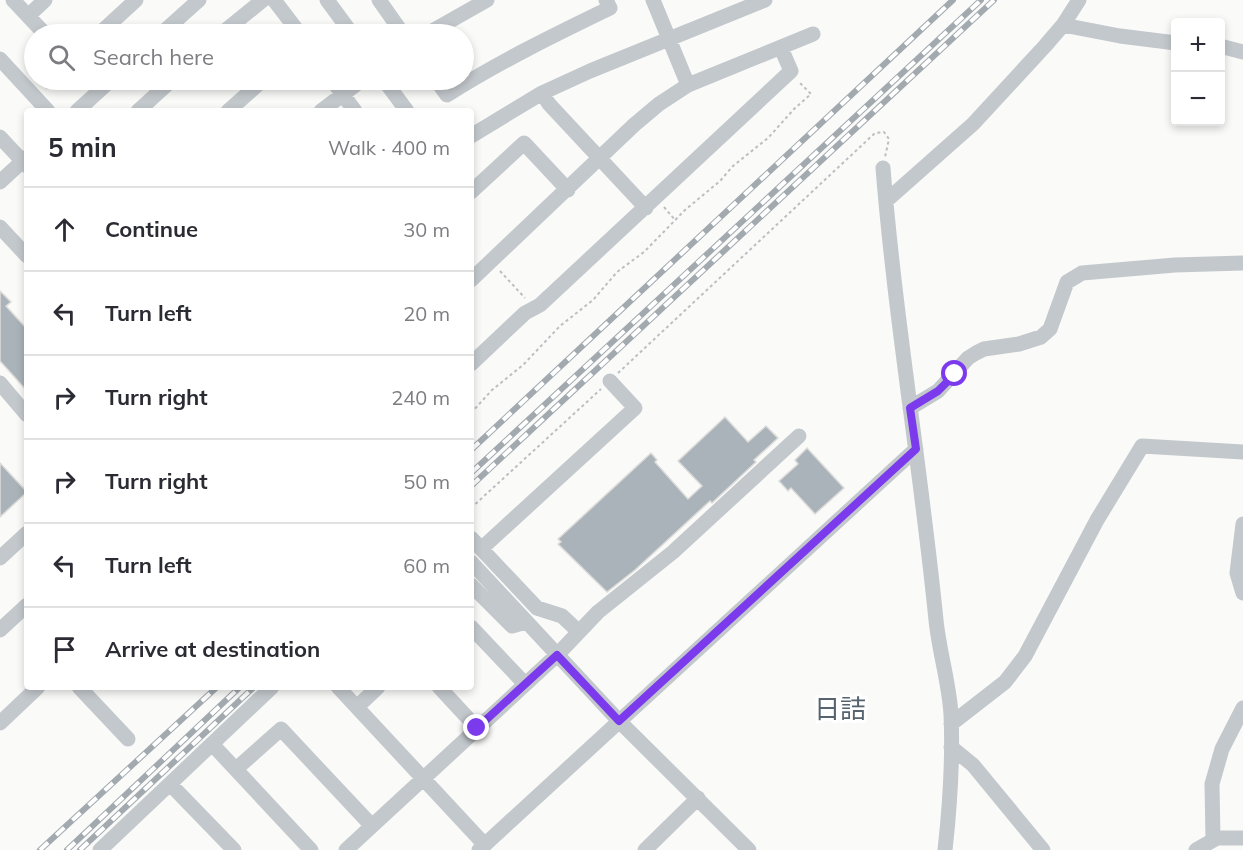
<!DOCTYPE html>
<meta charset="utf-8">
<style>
:root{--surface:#fff;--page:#f2f2f3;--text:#2b2b33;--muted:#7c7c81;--line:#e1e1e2}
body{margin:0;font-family:Mulish,"Noto Sans JP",sans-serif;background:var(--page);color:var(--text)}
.controls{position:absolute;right:18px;top:18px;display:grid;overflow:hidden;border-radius:6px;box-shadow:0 3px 9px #0003}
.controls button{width:54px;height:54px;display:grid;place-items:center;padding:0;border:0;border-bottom:2px solid var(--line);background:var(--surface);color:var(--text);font:30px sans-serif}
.stop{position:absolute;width:18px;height:18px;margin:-14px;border:4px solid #7c3aed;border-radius:50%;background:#fff}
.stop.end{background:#7c3aed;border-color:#fff;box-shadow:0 2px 6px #0008}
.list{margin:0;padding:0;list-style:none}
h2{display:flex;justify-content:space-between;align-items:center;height:78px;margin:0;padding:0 24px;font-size:26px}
h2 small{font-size:20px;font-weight:400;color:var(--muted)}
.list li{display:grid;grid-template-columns:39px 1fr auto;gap:18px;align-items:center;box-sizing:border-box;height:84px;padding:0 24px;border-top:2px solid var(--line)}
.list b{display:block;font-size:22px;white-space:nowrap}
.list em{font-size:20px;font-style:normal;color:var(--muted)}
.icon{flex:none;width:33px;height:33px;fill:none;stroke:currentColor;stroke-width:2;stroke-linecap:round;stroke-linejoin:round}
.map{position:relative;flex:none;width:1243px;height:850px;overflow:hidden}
.search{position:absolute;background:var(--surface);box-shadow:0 3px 9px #0003;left:24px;top:24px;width:450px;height:66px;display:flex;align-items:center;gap:15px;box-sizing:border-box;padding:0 21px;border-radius:33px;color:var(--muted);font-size:22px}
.panel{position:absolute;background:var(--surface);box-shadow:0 3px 9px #0003;left:24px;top:108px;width:450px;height:582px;border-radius:6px}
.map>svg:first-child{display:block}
.building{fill:#aab3b9;stroke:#dcdcda;stroke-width:1.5}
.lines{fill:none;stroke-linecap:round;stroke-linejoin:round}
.path{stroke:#bbbfc2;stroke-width:2;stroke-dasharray:3 3;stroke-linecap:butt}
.minor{stroke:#c3c8cc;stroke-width:15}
.rail-casing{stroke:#a2aab0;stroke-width:6}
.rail{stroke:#fff;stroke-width:4;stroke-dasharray:11;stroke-linecap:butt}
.route{stroke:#7c3aed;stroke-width:8}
.labels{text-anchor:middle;stroke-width:6;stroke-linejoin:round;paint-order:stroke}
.quarter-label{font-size:26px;fill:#57646e;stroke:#fff}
</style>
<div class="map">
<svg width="1243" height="850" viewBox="0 0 1243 850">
<rect width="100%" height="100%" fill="#fafaf8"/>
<path class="building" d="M0 291 11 302 6 306 27 329V391L0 361Z
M725 417 748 442 766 426 778 438 754 460 756 462 712 503 710 501 635 570 607 592 558 544 561 542 558 539 651 453 657 460 655 462 688 499 702 486 678 461Z
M807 448 844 488 815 514 791 488 788 491 779 481 798 464 795 460Z
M0 463 27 492 0 517Z"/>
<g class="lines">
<path class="path" d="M46 88 55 80
M664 207 675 220
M500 271 525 298
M618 373 875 133 884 132 889 139 885 157
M471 413 492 390 523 365 560 326 593 300 617 272 644 252 685 210 720 181 733 166 768 138 795 108 811 94 798 81
M471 508 601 389"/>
<path class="minor" d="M13 0 45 34
M274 0 300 34
M327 0 352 34
M379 0 403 34
M28 16 45 0
M1063 25 1120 36 1176 43
M99 34 136 0
M161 34 199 0
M221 34 263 0
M427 34 487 0
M1220 46 1243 52
M0 59 48 111
M332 80 355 111
M384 80 407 111
M436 80 447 95C499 62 554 35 610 8L606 0
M688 85 813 34
M542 93 549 104 646 208
M77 111 111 80
M138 111 172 80
M228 111 263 80
M321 111 362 80
M471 136 542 93 590 71 765 0
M0 137 27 166
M883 168C895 319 921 469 936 620 939 651 949 682 951 714 953 759 950 805 945 850
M0 182 27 157
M471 192 524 143 568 190
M886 201 973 124 1045 46 1063 25 1079 0
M0 227 27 256
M471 280 634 125 659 104 688 85 653 0
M471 364 525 313 540 305 791 71 781 48
M0 383 27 415
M910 408 938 391 968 358 976 353 984 349 1019 344 1041 337 1050 329 1067 282 1082 273 1175 265 1243 263
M1243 524 1237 573 1243 593
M471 538 537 608 562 616 579 632
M481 549 635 408 610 381
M0 558 27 533
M471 562 619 721 749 850
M471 585 512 626 526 622
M471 627 525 684
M0 630 27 605
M79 687 128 739
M338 687 485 845
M439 687 477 728
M357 707 378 687
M0 723 38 687
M951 724 1005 682 1025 656 1097 520 1142 446 1243 452
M212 744 311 850
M951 747 973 765 1043 850
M236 769 281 729 372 826
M170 784 234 850
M1213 839 1212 784 1222 749 1243 708
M100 850 272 687
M346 850 557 655 598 612 673 552 799 436
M479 850 916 449
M645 850 698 798
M1196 850 1217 838H1243"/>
<g class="rail-casing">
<path id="rail" d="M471 450 953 0
M471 473 981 0
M471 486 994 0
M40 850 217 687
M67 850 240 687
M80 850 254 687"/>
</g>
<use href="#rail" class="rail"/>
</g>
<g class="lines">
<path class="route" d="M477 728 557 655 619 721 916 449 910 408 938 391 955 374"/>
</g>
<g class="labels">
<g class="quarter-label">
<text x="840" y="718">日詰</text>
</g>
</g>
</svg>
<div class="controls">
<button>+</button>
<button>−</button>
</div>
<div class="stop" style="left:955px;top:374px"></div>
<div class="stop end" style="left:477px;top:728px"></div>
<div class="search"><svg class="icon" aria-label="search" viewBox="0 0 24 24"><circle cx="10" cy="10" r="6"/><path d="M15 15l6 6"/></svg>Search here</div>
<section class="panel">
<h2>5 min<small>Walk · 400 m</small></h2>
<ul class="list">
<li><svg class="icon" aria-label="ahead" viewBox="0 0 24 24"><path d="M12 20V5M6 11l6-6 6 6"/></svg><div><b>Continue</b></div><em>30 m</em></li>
<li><svg class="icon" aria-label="left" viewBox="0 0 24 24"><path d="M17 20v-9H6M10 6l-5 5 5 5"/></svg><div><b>Turn left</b></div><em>20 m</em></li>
<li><svg class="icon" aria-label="right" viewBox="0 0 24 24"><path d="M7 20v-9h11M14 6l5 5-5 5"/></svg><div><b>Turn right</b></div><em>240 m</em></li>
<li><svg class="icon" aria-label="right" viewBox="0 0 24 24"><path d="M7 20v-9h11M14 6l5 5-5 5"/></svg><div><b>Turn right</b></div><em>50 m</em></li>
<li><svg class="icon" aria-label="left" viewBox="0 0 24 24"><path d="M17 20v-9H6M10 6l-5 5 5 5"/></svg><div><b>Turn left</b></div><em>60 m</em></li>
<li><svg class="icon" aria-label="arrive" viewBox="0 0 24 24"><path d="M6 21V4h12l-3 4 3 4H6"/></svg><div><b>Arrive at destination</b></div></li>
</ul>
</section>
</div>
